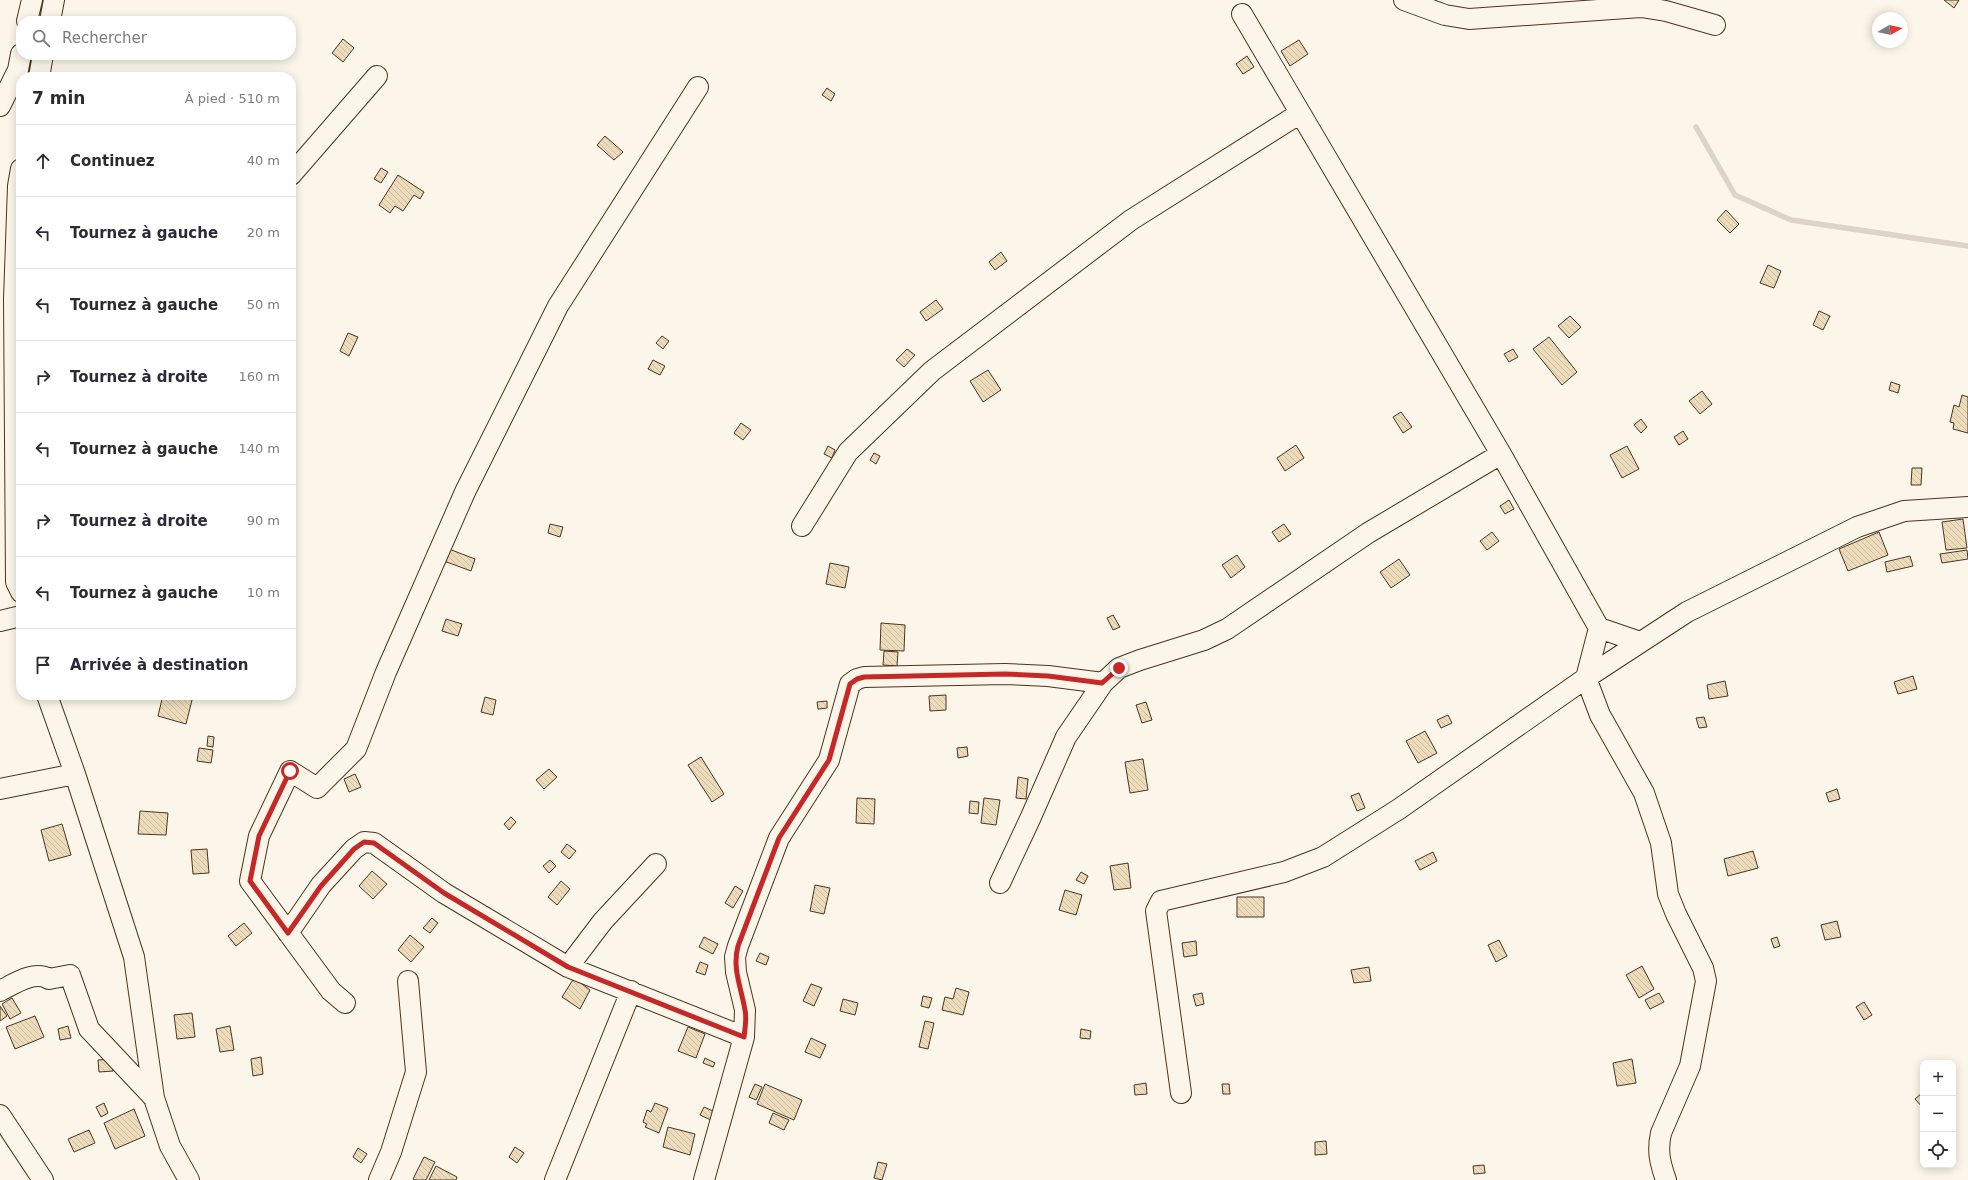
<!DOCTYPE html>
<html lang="fr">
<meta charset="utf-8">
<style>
:root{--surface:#fff;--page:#f2f2f3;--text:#2b2b33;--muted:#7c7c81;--line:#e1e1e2}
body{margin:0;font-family:"DejaVu Sans",sans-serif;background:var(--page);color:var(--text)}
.controls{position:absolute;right:12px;bottom:12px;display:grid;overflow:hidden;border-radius:8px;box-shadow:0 2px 10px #0003}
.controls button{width:36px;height:36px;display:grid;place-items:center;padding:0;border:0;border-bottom:1px solid var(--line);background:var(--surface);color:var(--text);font:20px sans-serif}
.compass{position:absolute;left:1872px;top:12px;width:36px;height:36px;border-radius:50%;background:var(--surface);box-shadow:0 2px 10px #0003;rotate:81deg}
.stop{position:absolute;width:12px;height:12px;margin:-9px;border:3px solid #c62828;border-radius:50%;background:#fff}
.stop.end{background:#c62828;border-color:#fff;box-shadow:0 1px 4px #0008}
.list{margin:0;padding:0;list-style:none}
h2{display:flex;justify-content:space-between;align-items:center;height:52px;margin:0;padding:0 16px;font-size:17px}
h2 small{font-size:13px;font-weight:400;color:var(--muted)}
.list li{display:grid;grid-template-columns:26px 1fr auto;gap:12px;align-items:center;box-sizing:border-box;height:72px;padding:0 16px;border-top:1px solid var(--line)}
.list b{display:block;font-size:15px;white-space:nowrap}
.list em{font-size:13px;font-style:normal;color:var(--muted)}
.icon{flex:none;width:22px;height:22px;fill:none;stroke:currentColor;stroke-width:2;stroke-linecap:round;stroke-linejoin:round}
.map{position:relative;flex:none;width:1968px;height:1180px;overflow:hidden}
.search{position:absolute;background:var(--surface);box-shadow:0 2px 10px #0003;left:16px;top:16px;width:280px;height:44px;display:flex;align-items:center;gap:10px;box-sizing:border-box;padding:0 14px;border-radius:16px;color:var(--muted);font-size:15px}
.panel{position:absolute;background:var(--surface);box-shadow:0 2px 10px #0003;left:16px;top:72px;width:280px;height:628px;border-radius:16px}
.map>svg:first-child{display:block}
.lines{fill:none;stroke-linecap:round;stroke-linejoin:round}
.stream{stroke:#dcd4c6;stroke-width:5.5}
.building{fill:url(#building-back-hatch);stroke:#4a3520}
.minor-casing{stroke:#4a3520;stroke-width:22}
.minor{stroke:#fbf6e9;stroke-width:20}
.route{stroke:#c62828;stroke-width:5}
</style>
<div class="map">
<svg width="1968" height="1180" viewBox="0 0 1968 1180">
<defs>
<pattern id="building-back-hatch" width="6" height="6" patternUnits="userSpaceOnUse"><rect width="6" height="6" fill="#ecdcbc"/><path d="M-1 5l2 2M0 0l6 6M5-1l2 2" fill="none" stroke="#ccbda1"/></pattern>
</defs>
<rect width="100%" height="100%" fill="#fbf6e9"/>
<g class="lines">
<path class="stream" d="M1696 127 1735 195 1791 220 1968 246"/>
</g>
<path class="building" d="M1944 0H1959L1954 8Z
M343 39 354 48 343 62 332 53Z
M1299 40 1308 54 1290 66 1281 51Z
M1247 56 1254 67 1243 74 1236 64Z
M827 88 835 94 831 101 822 95Z
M605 136 623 152 614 160 597 145Z
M381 168 388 172 381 183 374 179Z
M398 175 424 192 420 199 414 195 403 211 395 206 390 213 379 205Z
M1726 210 1739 224 1730 233 1717 220Z
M1001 252 1007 261 995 270 989 262Z
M1768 265 1781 271 1774 288 1760 283Z
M936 300 943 309 926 321 920 312Z
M1819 311 1830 316 1823 330 1813 325Z
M1570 316 1581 327 1569 338 1558 326Z
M348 333 358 337 349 356 340 351Z
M662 336 669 341 663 349 656 343Z
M1549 337 1577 372 1562 385 1533 349Z
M907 349 915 355 904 367 896 360Z
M1513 349 1518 357 1509 362 1504 354Z
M653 360 665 366 660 375 648 369Z
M988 370 1001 390 983 402 970 381Z
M1891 382 1900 385 1898 393 1889 390Z
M1702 391 1712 404 1700 414 1689 401Z
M1962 395 1968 397V433L1953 429 1954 423 1950 422 1954 405 1959 407Z
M1401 412 1412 427 1403 433 1393 417Z
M1641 419 1647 427 1641 433 1634 425Z
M741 423 751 430 743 440 734 433Z
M1683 431 1688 439 1679 445 1674 437Z
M1296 445 1304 458 1285 471 1277 458Z
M828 446 835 450 832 458 824 454Z
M1627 446 1639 469 1622 478 1610 455Z
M874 453 880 456 876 464 870 460Z
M1912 468H1922L1921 485H1911Z
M1509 500 1514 509 1505 514 1500 506Z
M1963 519 1967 548 1946 550 1942 522Z
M550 524 563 527 560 537 548 533Z
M1284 524 1291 534 1279 542 1272 532Z
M1492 532 1499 541 1487 550 1480 541Z
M1879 532 1888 555 1848 571 1839 549Z
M449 549 475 559 471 571 444 561Z
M1967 550 1968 559 1942 563 1940 554Z
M1237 555 1245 567 1231 578 1222 565Z
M1910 556 1913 566 1887 572 1885 562Z
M1399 559 1410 575 1391 588 1380 572Z
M830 563 849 567 845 588 826 584Z
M1113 615 1120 627 1113 630 1107 618Z
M446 619 462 624 458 636 442 631Z
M881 623 905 625 904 651 880 650Z
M884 651 898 652 897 666 883 665Z
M1913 676 1917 689 1898 694 1894 682Z
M1725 681 1728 696 1709 699 1707 685Z
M163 695 193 696 186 724 158 716Z
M946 695V710L930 711 929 696Z
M485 697 496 700 493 715 481 712Z
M827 701V708L818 709 817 702Z
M1146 702 1152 720 1142 723 1136 705Z
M1448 715 1452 723 1441 728 1437 720Z
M1704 717 1707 727 1699 728 1696 718Z
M1425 731 1437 753 1418 763 1406 741Z
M208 736 214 737 213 747 207 746Z
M967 747 968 756 958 758 957 748Z
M199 748 213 750 211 763 197 761Z
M701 757 724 794 712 802 688 765Z
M1143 759 1148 790 1130 793 1125 762Z
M549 769 557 777 544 789 536 780Z
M355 774 361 787 349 792 344 779Z
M1018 777 1028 779 1026 799 1016 798Z
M1837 789 1840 799 1829 802 1826 793Z
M1359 793 1365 808 1357 811 1351 796Z
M857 798 875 799 874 824 856 823Z
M984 798 1000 800 996 825 981 823Z
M970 801 979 802 978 814 969 813Z
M140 811 168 813 166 835 138 834Z
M511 817 516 822 509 830 504 824Z
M62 824 71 855 49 861 41 830Z
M567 844 576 851 569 859 561 852Z
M207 849 209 873 193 874 191 850Z
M1753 851 1758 868 1728 876 1724 859Z
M1433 852 1437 861 1420 870 1415 861Z
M550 860 556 866 549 873 543 866Z
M1128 863 1131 888 1114 890 1110 866Z
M372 871 387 884 373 899 359 886Z
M1081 872 1088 876 1084 884 1076 880Z
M561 881 570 889 557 905 548 897Z
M815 885 830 888 824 914 810 911Z
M735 886 743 891 733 908 725 903Z
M1065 890 1082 895 1076 915 1059 910Z
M1237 897H1264V917H1237Z
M432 918 438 923 430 933 423 928Z
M1837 921 1841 937 1825 940 1821 925Z
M244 923 252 933 236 946 228 936Z
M410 935 424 947 411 962 398 950Z
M704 937 718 944 713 954 699 947Z
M1777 937 1780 946 1774 948 1771 939Z
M1499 940 1507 956 1496 962 1488 945Z
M1196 941 1197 955 1184 957 1182 943Z
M760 953 769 957 766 965 756 961Z
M700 962 708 965 705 975 696 972Z
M1642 966 1654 989 1639 998 1626 975Z
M1369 967 1371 981 1354 983 1351 970Z
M574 978 590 990 580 1009 562 997Z
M811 984 822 988 814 1006 803 1001Z
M956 988 969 992 963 1015 942 1010 945 997 953 999Z
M1202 993 1204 1004 1196 1006 1193 995Z
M1659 993 1664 1002 1650 1009 1645 1000Z
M923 996 932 998 929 1008 921 1006Z
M12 998 21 1013 10 1019 2 1004Z
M843 999 858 1003 855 1015 840 1011Z
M1864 1002 1872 1015 1864 1020 1856 1007Z
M0 1006 7 1016 0 1021Z
M192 1013 195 1037 177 1039 174 1015Z
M35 1016 44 1037 15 1049 6 1027Z
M925 1021 934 1023 928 1049 919 1047Z
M68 1026 71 1038 60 1040 58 1029Z
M230 1026 234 1050 220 1052 216 1029Z
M688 1027 705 1034 696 1058 678 1051Z
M1081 1029 1091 1031 1090 1039 1080 1038Z
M811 1038 826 1045 820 1058 805 1052Z
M261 1057 263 1074 253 1076 251 1059Z
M705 1058 715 1063 713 1067 703 1063Z
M112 1059 113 1071 99 1072 98 1060Z
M1632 1059 1636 1083 1617 1086 1613 1063Z
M1146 1083 1147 1094 1135 1095 1134 1085Z
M755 1084 762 1087 756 1100 749 1097Z
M765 1084 802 1100 794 1120 757 1104Z
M1222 1084H1229L1230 1094H1223Z
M1923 1092V1108L1915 1099Z
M104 1103 108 1113 101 1117 96 1107Z
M655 1103 668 1108 659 1133 645 1127 647 1124 643 1122 647 1110 651 1112Z
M704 1107 715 1112 711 1120 700 1115Z
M134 1109 145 1136 115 1149 104 1123Z
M773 1113 789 1120 784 1130 769 1123Z
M668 1127 695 1134 690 1155 663 1147Z
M89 1130 95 1143 74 1152 68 1139Z
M1326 1141 1327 1154 1315 1155V1142Z
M515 1147 524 1153 517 1163 509 1157Z
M358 1148 367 1154 361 1163 353 1157Z
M424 1157 435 1162 426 1180H415L413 1179Z
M878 1162 887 1164 882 1180 874 1178Z
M1484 1165 1485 1173 1474 1174 1473 1166Z
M436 1166 457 1177 456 1180H429Z"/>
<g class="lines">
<g class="minor-casing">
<path id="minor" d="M1404 0 1445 15 1469 19 1641 7 1666 11 1715 25
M1242 14 1501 454 1599 628 1640 642
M27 21 32 0
M50 21 54 0
M39 77 43 55
M0 106 18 70 21 54
M21 169 18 186 14 299 16 582 21 592
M291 175 377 76
M802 526 848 452 932 371 1131 220 1299 114
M0 621 21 616
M1599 628 1586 678 1600 715 1644 793 1661 843 1668 894 1676 914 1703 968 1706 981 1690 1066 1661 1133C1657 1151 1660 1163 1666 1180
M47 695 75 774 134 957 154 1098 170 1146 189 1180
M0 789 75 774
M1000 883 1030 819 1066 737 1103 683 1119 668 1140 660 1204 640 1227 629 1368 533 1501 454
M288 933 321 885 354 849 364 842 374 843 444 893 568 967 744 1037
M568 967 603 921 656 864
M0 991C14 984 34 970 49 979L70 975 89 1029 154 1098
M345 1003 331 991 250 881 259 836 290 771 317 788 356 749 386 672 465 492 558 306 698 87
M1181 1093 1156 911 1161 901 1284 872 1323 857 1399 809 1586 678 1687 612 1857 527 1904 511 1968 507
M0 1115 43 1180
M379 1180 391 1152 416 1072 408 981
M555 1180 631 991
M704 1180 744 1037 745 1010 736 972 735 957 738 946 779 838 829 760 850 684 857 679 864 677 1005 674 1048 676 1103 683"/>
</g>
<use href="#minor" class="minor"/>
</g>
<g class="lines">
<path class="route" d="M290 771 259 836 250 881 288 933 321 886 354 849 364 842 374 843 444 893 568 967 744 1037C745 1028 747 1019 745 1010 741 987 732 968 738 946L779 838 829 760 850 684 857 679 864 677 1005 674 1048 676 1102 683 1119 668"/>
</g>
</svg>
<div class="controls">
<button>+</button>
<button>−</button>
<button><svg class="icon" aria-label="locate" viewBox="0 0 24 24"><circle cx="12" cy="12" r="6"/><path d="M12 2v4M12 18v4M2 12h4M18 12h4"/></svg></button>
</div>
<svg class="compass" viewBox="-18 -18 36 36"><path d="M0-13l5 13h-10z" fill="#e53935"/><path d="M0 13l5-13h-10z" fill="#7c7c81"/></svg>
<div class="stop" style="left:290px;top:771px"></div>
<div class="stop end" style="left:1119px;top:668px"></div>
<div class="search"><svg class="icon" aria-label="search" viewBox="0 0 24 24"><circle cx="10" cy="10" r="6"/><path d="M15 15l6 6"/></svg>Rechercher</div>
<section class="panel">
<h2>7 min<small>À pied · 510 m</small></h2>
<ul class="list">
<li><svg class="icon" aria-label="ahead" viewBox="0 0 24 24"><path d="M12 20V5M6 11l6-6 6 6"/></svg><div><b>Continuez</b></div><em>40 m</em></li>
<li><svg class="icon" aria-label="left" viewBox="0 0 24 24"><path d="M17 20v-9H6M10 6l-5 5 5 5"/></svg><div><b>Tournez à gauche</b></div><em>20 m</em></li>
<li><svg class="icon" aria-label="left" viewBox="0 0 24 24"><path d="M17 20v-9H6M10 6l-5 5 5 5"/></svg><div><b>Tournez à gauche</b></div><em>50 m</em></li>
<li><svg class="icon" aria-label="right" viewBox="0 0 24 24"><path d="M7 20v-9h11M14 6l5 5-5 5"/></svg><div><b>Tournez à droite</b></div><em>160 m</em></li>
<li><svg class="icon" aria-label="left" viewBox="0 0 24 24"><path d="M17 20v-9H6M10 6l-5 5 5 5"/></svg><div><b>Tournez à gauche</b></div><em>140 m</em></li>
<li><svg class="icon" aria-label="right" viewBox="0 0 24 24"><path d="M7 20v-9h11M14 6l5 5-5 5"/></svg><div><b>Tournez à droite</b></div><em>90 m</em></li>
<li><svg class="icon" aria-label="left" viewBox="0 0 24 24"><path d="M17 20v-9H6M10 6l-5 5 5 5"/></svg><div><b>Tournez à gauche</b></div><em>10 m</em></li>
<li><svg class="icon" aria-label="arrive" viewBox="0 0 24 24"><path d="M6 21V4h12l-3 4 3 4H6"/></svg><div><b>Arrivée à destination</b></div></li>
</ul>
</section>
</div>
